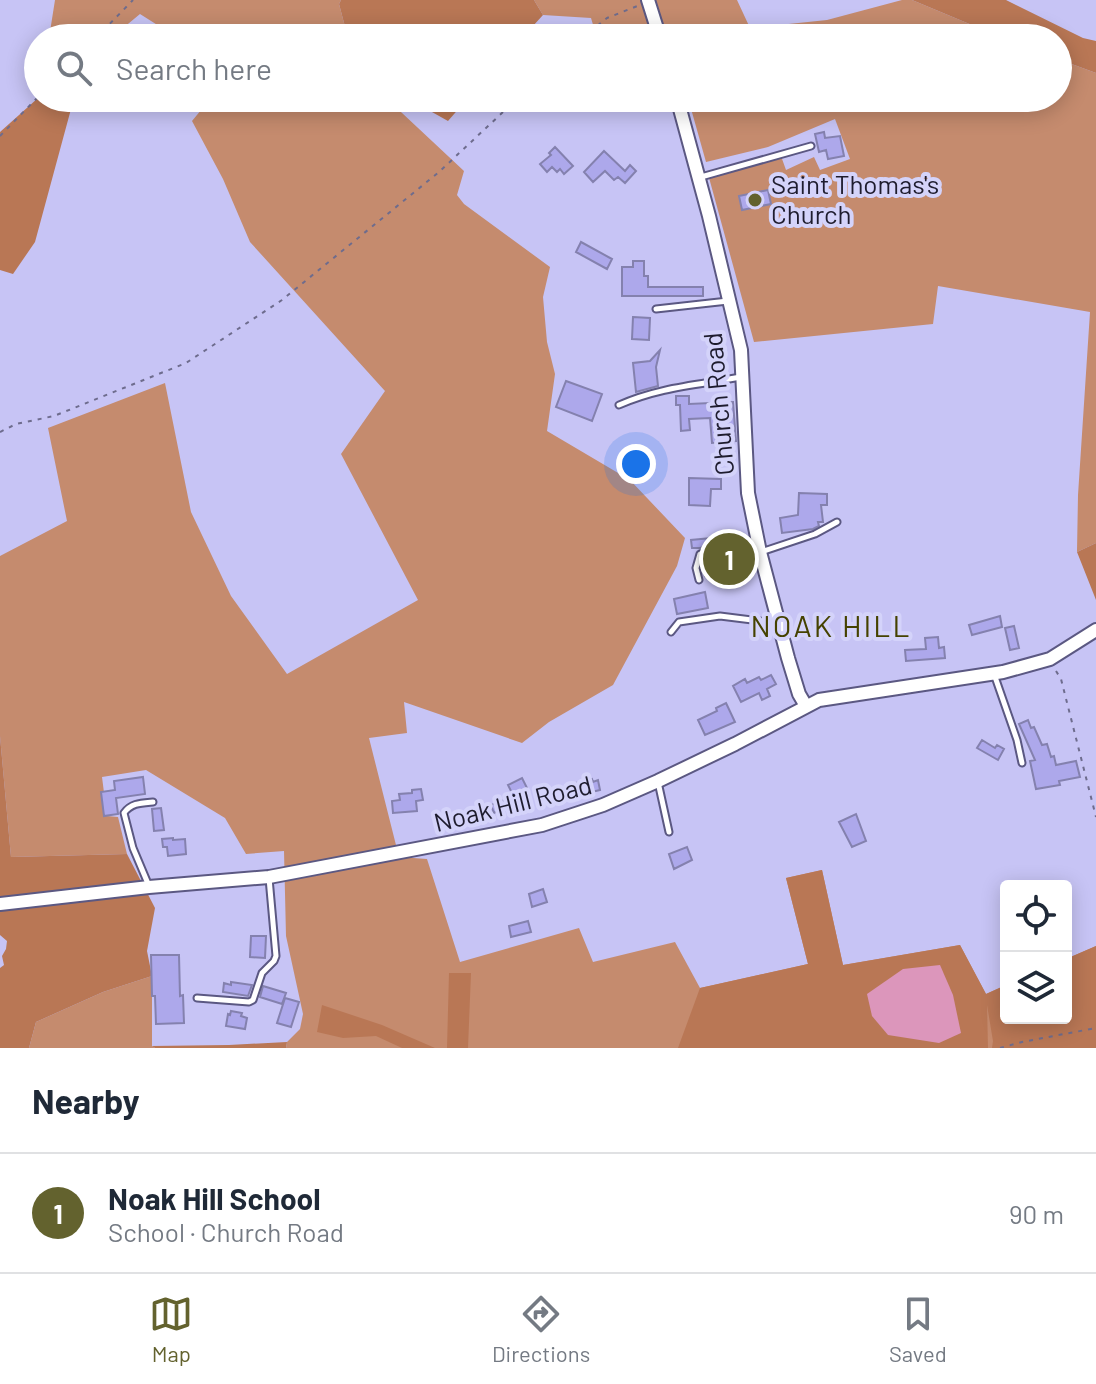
<!DOCTYPE html>
<meta charset="utf-8">
<style>
:root{--surface:#fff;--page:#f2f2f3;--text:#1f2937;--muted:#747a83;--line:#e0e1e3;--accent:#63622e}
body{margin:0;font-family:Barlow,sans-serif;background:var(--page);color:var(--text)}
.controls{position:absolute;right:24px;bottom:24px;display:grid;overflow:hidden;border-radius:8px;box-shadow:0 4px 20px #0003}
.controls button{width:72px;height:72px;display:grid;place-items:center;padding:0;border:0;border-bottom:2px solid var(--line);background:var(--surface);color:var(--text);font:40px sans-serif}
.you{position:absolute;left:636px;top:464px;width:28px;height:28px;margin:-20px;border:6px solid #fff;border-radius:50%;background:#1a73e8;box-shadow:0 0 0 12px #1a73e833}
.badge{display:grid;place-items:center;width:52px;height:52px;border-radius:50%;background:var(--accent);color:#fff;font-size:26px;font-weight:700}
.pin{position:absolute;translate:-50% -50%;border:4px solid #fff;box-shadow:0 2px 8px #0006}
.list{margin:0;padding:0;list-style:none}
h2{display:flex;justify-content:space-between;align-items:center;height:104px;margin:0;padding:0 32px;font-size:34px}
h2 small{font-size:26px;font-weight:400;color:var(--muted)}
.list li{display:grid;grid-template-columns:52px 1fr auto;gap:24px;align-items:center;box-sizing:border-box;height:120px;padding:0 32px;border-top:2px solid var(--line)}
.list b{display:block;font-size:30px;white-space:nowrap}
.list p{margin:0;font-size:26px;white-space:nowrap;color:var(--muted)}
.list em{font-size:26px;font-style:normal;color:var(--muted)}
.icon{flex:none;width:44px;height:44px;fill:none;stroke:currentColor;stroke-width:2;stroke-linecap:round;stroke-linejoin:round}
.map{position:relative;flex:none;width:1096px;height:1048px;overflow:hidden}
.search{position:absolute;background:var(--surface);box-shadow:0 4px 20px #0003;left:24px;right:24px;top:24px;height:88px;display:flex;align-items:center;gap:20px;box-sizing:border-box;padding:0 28px;border-radius:44px;color:var(--muted);font-size:30px}
.sheet{height:224px;background:var(--surface)}
nav{display:flex;justify-content:space-around;align-items:center;box-sizing:border-box;height:112px;border-top:2px solid var(--line);background:var(--surface);font-size:22px;color:var(--muted)}
nav a{display:grid;justify-items:center;gap:4px}
nav .on{color:var(--accent)}
.map>svg:first-child{display:block}
.green{fill:#c58b6e}
.forest{fill:#b97755}
.water{fill:#dc96bb}
.building{fill:#ada8eb;stroke:#8481ae;stroke-width:2}
.lines{fill:none;stroke-linecap:round;stroke-linejoin:round}
.service-casing{stroke:#5b5882;stroke-width:9}
.tertiary-casing{stroke:#5b5882;stroke-width:16}
.path{stroke:#6e6c8d;stroke-width:2;stroke-dasharray:4 6;stroke-linecap:butt}
.service{stroke:#fff;stroke-width:5}
.tertiary{stroke:#fff;stroke-width:12}
.poi-dot{fill:#63622e;stroke:#d4d3fa;stroke-width:3}
.labels{text-anchor:middle;stroke-width:8;stroke-linejoin:round;paint-order:stroke}
.poi-label{font-size:26px;fill:#1e1c2e;stroke:#d4d3fa;text-anchor:start}
.street-label{font-size:26px;fill:#1e1c2e;stroke:#d4d3fa}
.quarter-label{font-size:30px;letter-spacing:2px;fill:#454200;stroke:#d4d3fa}
</style>
<div class="map">
<svg width="1096" height="1048" viewBox="0 0 1096 1048">
<rect width="100%" height="100%" fill="#c7c4f5"/>
<path class="green" d="M55 0H341L339 4 348 38H178L140 14 111 38H49Z
M534 0H737L750 28 827 20 902 0H912L1003 38H597L591 18 543 15Z
M1058 59 1096 73V543L1077 552 1078 495 1090 312 938 286 933 324 754 342 708 174 781 156 786 170 814 157 820 170 850 159 835 119 768 147 706 162 688 98H1058Z
M211 98H386L464 171 457 195 464 204 550 267 543 297 547 342 555 374 547 431 630 480 685 538 677 566 613 685 549 722 522 743 404 702 407 733 369 738 399 857 427 859 460 962 579 928 593 962 675 942 700 988 808 964 786 878 822 870 843 965 960 945 986 994 1006 985V1018H1066V959L1096 946V1048H286L287 1042 300 1029 303 1014 286 936 284 851 246 854 225 818 146 770 102 777 107 816 118 817 127 854 11 857 0 736V556L67 521 48 428 165 383 191 512 231 596 287 674 418 600 341 454 385 391 250 242 223 179 192 121Z
M152 976V1046L155 1048H29L36 1022 103 992Z"/>
<path class="forest" d="M341 0H534L543 15 522 38H348L339 4Z
M912 0H1006L1083 38 1096 41V73L1058 59V38H1003Z
M38 98H71V109L35 242 13 274 0 270V132Z
M407 98H468L448 121Z
M1096 543V600L1077 552Z
M0 736 11 857 127 854 155 908 147 951 152 976 103 992 36 1022 29 1048H0V968L4 965 2 956 6 949 7 941 0 935Z
M822 870 843 965 960 945 986 994 1006 985V1018H1066V959L1096 946V1048H992L993 1041 987 1005 988 1048H678L700 988 808 964 786 878Z
M449 973H471L468 1048H447Z
M322 1005 382 1025 435 1048H402L376 1036 343 1038 317 1032Z
M287 1042 286 1048H155L152 1046 229 1045Z"/>
<path class="water" d="M940 965 953 995 961 1033 939 1043 888 1035 872 1016 867 994 903 969Z"/>
<path class="building" d="M824 132 825 138 840 136 844 156 828 159 826 150 819 152 815 134Z
M555 147 573 166 564 174 560 169 557 172 552 167 547 172 540 164 551 155 549 153Z
M604 151 625 171 630 165 636 171 625 183 618 177 614 180 605 171 593 182 584 172Z
M768 190 771 204 742 210 739 196Z
M581 242 612 259 607 269 576 252Z
M633 261H644V276H648V287H703V296H622V267H633Z
M633 317 650 318 649 340 632 339Z
M660 350 656 367 658 386 636 392 633 363 650 361Z
M566 381 602 394 592 421 556 407Z
M676 396H689V404L733 402 736 441 712 443 710 418 689 419 690 430 681 431 680 405H676Z
M689 478 721 479V489H711L710 506 689 505Z
M799 493 827 494V505H821L823 522H818L819 526 813 529 782 533 780 518 798 515Z
M711 538 712 544 700 548H692L691 540Z
M743 549 745 560 723 564 725 575 710 578 709 575 705 576 703 565 704 558 727 550Z
M705 592 708 608 677 614 674 599Z
M1000 616 1002 627 972 635 969 625Z
M1014 626 1019 648 1010 650 1005 628Z
M938 637 939 648 944 647 945 658 906 661 905 650 926 649 925 638Z
M771 675 776 684 767 689 770 696 762 700 759 693 741 702 733 686 745 679 747 683 759 677 761 680Z
M726 703 735 722 705 735 698 720 717 711 716 708Z
M1028 720 1031 728 1034 727 1042 745 1047 744 1051 757 1054 756 1056 765 1076 761 1080 777 1059 781 1060 785 1036 789 1030 761 1035 760 1019 724Z
M982 740 995 748 997 745 1004 749 998 760 977 748Z
M143 777 145 794 116 798 118 814 104 816 101 792 115 790 114 781Z
M522 778 529 792 515 799 508 785Z
M592 779 593 782 598 780 600 790 575 796 572 784Z
M421 789 423 800 416 801 417 811 393 813 392 801 400 800 399 794 412 793V790Z
M507 799 510 806 494 813 491 805Z
M161 808 164 830 154 831 152 809Z
M856 814 866 841 852 847 839 822Z
M173 838V840L185 839 186 854 168 856 167 847H163L162 839Z
M687 847 692 860 674 869 669 854Z
M543 889 547 902 532 907 529 894Z
M528 921 531 932 511 937 509 926Z
M251 936H266L265 958 250 957Z
M151 955H179L180 996 183 995 184 1023 156 1024 155 996H152Z
M231 982 252 985 248 996 223 992 224 983 231 985Z
M263 986 286 993 282 1004 260 997Z
M285 998 299 1002 291 1027 277 1023Z
M231 1011 242 1013 241 1016 247 1018 245 1029 226 1026 228 1014 230 1015Z"/>
<g class="lines">
<g class="service-casing">
<path id="service" d="M625 102 631 98
M701 177 811 146
M656 309 728 301
M619 405C660 387 698 385 741 377
M761 552 815 534 837 522
M699 580 696 568 700 554 726 545 757 542
M671 632 679 622 720 616 776 623
M994 674 1017 740 1022 763
M658 782 669 832
M149 886 133 848 124 813C131 803 141 803 153 802
M197 998 249 1002 253 1000 262 973 274 961 276 956 269 878"/>
</g>
<g class="tertiary-casing">
<path id="tertiary" d="M648 0 660 38
M677 98 709 216 741 350 748 493 760 552 788 658 799 694 806 706
M0 904 149 887 269 877 542 825 603 805 658 781 735 744 819 700 1003 672 1050 659 1096 630"/>
</g>
<path class="path" d="M96 38 133 0
M582 38 607 18 640 5
M0 136 38 97
M0 432 16 424 54 416 186 363 282 300 439 172 518 98
M1056 671 1061 679 1096 817
M1000 1048 1022 1042 1096 1028"/>
<use href="#service" class="service"/>
<use href="#tertiary" class="tertiary"/>
</g>
<circle class="poi-dot" cx="755" cy="200" r="8"/>
<g class="labels">
<g class="poi-label">
<text x="771" y="194">Saint Thomas's<tspan x="771" dy="30">Church</tspan></text>
</g>
<g class="street-label">
<text transform="translate(719 404) rotate(-95)" y="9">Church Road</text>
<text transform="translate(513 804) rotate(-14)" y="9">Noak Hill Road</text>
</g>
<g class="quarter-label">
<text x="831" y="637">NOAK HILL</text>
</g>
</g>
</svg>
<div class="controls">
<button><svg class="icon" aria-label="locate" viewBox="0 0 24 24"><circle cx="12" cy="12" r="6"/><path d="M12 2v4M12 18v4M2 12h4M18 12h4"/></svg></button>
<button><svg class="icon" aria-label="layers" viewBox="0 0 24 24"><path d="M12 4l9 5-9 5-9-5zM3 14l9 5 9-5"/></svg></button>
</div>
<div class="you"></div>
<div class="pin badge" style="left:729px;top:559px">1</div>
<div class="search"><svg class="icon" aria-label="search" viewBox="0 0 24 24"><circle cx="10" cy="10" r="6"/><path d="M15 15l6 6"/></svg>Search here</div>
</div>
<section class="sheet">
<h2>Nearby<small></small></h2>
<ul class="list">
<li><span class="badge">1</span><div><b>Noak Hill School</b><p>School · Church Road</p></div><em>90 m</em></li>
</ul>
</section>
<nav>
<a class="on"><svg class="icon" aria-label="map" viewBox="0 0 24 24"><path d="M3 6l6-2 6 2 6-2v14l-6 2-6-2-6 2zM9 4v14M15 6v14"/></svg>Map</a>
<a><svg class="icon" aria-label="directions" viewBox="0 0 24 24"><path d="M12 3l9 9-9 9-9-9zM9 14v-3h6M13 9l2 2-2 2"/></svg>Directions</a>
<a><svg class="icon" aria-label="saved" viewBox="0 0 24 24"><path d="M7 4h10v16l-5-4-5 4z"/></svg>Saved</a>
</nav>
